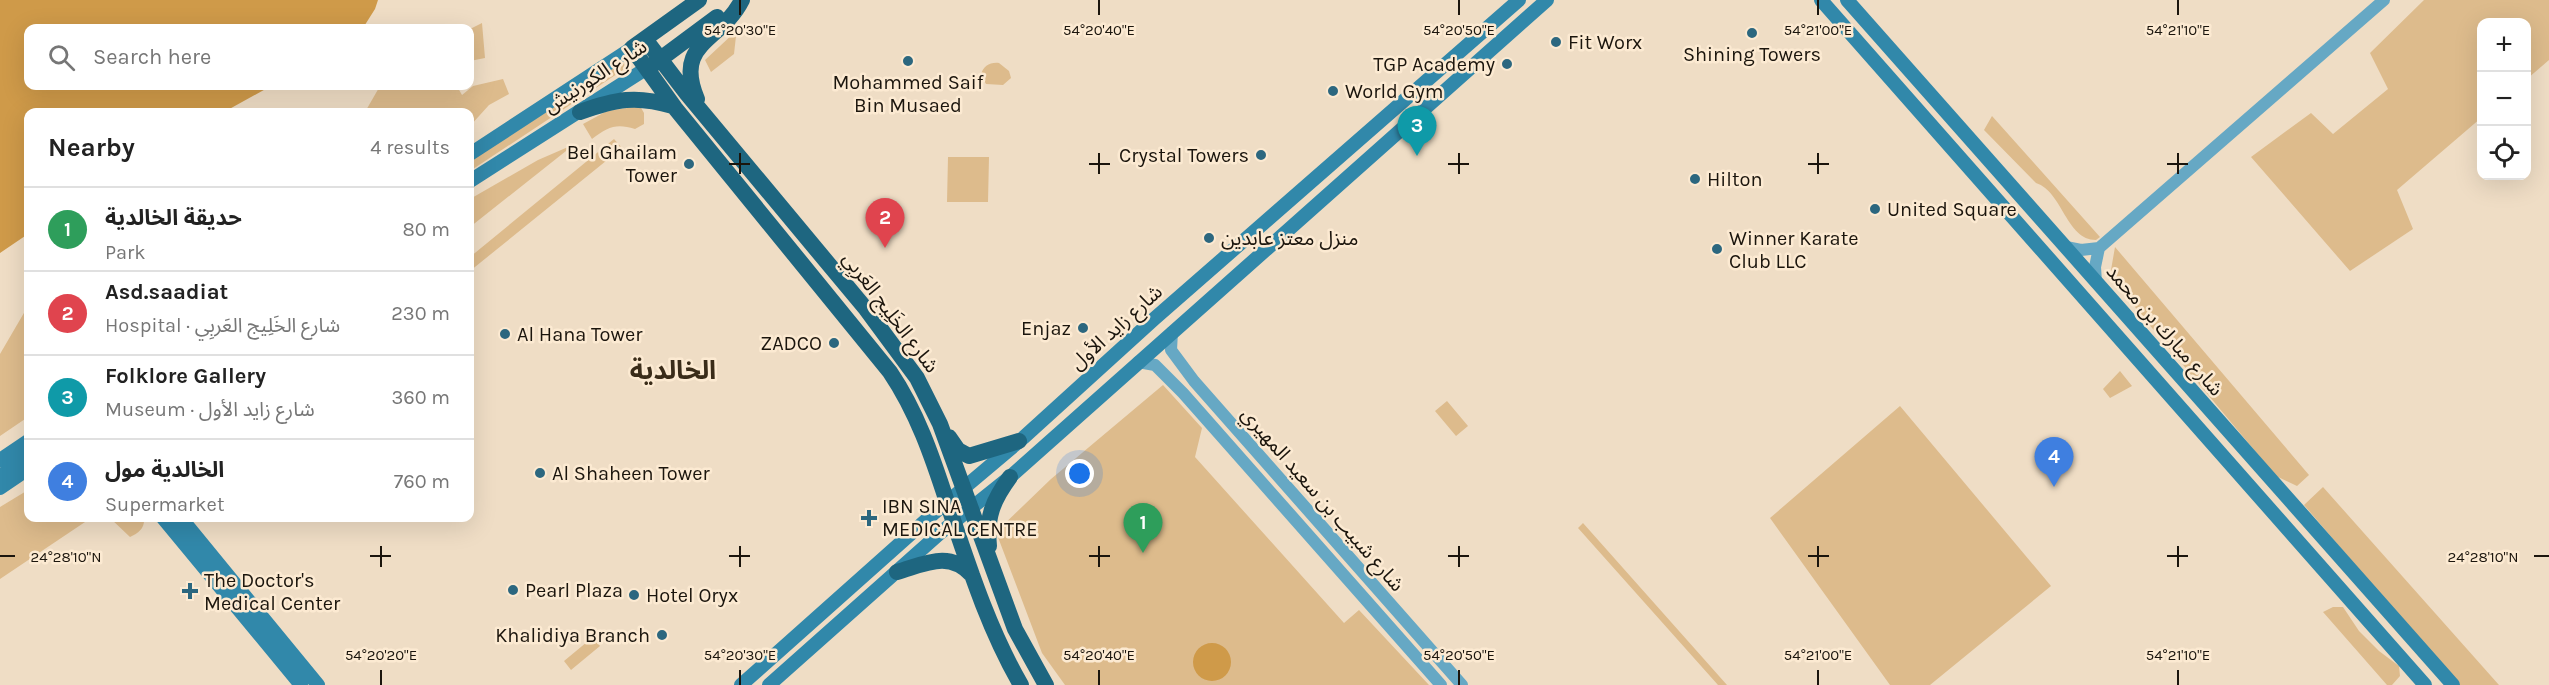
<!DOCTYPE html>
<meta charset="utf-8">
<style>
:root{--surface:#fff;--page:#f6f6f6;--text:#222;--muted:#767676;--line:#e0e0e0;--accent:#2c677f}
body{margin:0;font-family:Karla,"Noto Sans Arabic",sans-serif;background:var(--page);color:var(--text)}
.controls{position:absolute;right:18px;top:18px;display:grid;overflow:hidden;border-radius:12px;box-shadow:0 6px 24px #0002}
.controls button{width:54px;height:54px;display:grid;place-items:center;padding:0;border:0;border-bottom:2px solid var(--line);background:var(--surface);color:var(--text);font:30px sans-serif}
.you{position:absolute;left:1080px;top:474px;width:21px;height:21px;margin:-15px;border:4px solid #fff;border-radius:50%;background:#1a73e8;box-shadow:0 0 0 9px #1a73e833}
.badge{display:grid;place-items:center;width:39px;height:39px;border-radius:50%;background:var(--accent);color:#fff;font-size:20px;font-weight:700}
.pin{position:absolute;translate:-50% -50px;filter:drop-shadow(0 2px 3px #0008)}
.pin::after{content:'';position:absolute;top:32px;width:21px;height:18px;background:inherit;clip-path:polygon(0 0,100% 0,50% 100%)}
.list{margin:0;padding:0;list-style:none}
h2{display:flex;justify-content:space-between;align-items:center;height:78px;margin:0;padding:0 24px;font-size:26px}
h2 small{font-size:20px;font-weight:400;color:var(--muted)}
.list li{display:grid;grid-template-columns:39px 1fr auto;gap:18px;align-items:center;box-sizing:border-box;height:84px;padding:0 24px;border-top:2px solid var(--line)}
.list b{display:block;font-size:22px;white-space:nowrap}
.list p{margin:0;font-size:20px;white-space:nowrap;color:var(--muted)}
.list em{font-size:20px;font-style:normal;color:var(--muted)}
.icon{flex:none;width:33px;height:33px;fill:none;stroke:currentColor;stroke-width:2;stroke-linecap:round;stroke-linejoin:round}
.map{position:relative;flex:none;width:2549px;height:685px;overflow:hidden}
.search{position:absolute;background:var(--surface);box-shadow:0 6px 24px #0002;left:24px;top:24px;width:450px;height:66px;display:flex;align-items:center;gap:15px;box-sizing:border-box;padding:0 21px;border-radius:12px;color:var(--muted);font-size:22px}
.panel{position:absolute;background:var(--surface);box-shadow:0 6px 24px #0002;left:24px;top:108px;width:450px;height:414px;border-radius:12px}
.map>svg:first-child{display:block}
.green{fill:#ddbb8c}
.water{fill:#cf9a49}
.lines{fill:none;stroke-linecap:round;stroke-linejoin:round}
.tertiary{stroke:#66a8c4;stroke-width:12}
.secondary{stroke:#3188aa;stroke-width:14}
.trunk{stroke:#1e6680;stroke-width:16}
.ticks{fill:none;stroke:#1b150d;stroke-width:2}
.poi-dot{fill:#2c677f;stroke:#fcead2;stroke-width:2}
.labels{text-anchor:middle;stroke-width:5;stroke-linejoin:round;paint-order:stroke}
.poi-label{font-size:20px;fill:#1b150d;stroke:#fcead2;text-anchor:start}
.street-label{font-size:20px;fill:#1b150d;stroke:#fcead2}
.district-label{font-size:26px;font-weight:bold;fill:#3a2c19;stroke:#fcead2}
.ticks-label{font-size:15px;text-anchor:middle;fill:#1b150d;stroke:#fcead2;stroke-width:5;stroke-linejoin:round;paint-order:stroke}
</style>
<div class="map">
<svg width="2549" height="685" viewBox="0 0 2549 685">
<rect width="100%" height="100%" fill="#efddc5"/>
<path class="green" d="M2424 0H2549V60L2527 79 2526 22H2482L2481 118 2397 190 2413 229 2350 271 2251 157 2311 113 2333 134 2388 89 2370 53Z
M482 23 485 58 470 61V29Z
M735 32H741L736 36 734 54 711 72 705 60Z
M623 62 626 68 470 171V161Z
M999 63 1009 71 1011 78 1003 85 986 84 981 75C983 66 990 62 999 63Z
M503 79 509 94 489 105 470 126V112H365L380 86H437L458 88 462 95 473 86Z
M640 106 644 113V124L635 129C616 123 608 127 592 139L583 124 607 111Z
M1992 116 2100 237 2096 240C2066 240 2063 192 2036 183L1984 130Z
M614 139 622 148 470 271V257Z
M568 147 566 151 470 227V199L538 160Z
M948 157H989L988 202H947Z
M2115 247 2309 475 2297 486 2276 476 2137 310 2111 270Z
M28 306V417L0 436V354Z
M2120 371 2132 386 2110 398 2103 389Z
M1163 385 1202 428 1195 457 1344 623 1359 610 1429 685H1065L1042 653 996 532 1051 479Z
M1447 401 1468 426 1456 436 1435 411Z
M1900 406 2051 586 1930 685H1890L1770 518Z
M2323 487 2499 685H2458L2304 505Z
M28 490V518H102H91L0 579V507Z
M110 518H144C145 528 139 533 130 537Z
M1583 523 1727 685H1718L1578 528Z
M2333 607H2343L2359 631 2379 651 2399 666 2400 676 2392 685H2387L2323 612Z
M593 637 600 646 571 670 564 661Z"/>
<path class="water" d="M0 0H378L375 9 363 28H28V86H271L224 112H28V234L0 253Z
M1193 662a19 19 0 1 1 38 0a19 19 0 1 1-38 0Z"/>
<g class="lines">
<path class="tertiary" d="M2066 247 2081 250 2099 248 2384 0
M2096 282 2095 267 2099 248
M1172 332 1171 350 1194 381 1462 685
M1138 362 1155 365 1183 393 1441 685"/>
<path class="secondary" d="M1821 0 2425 685
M1847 0 2453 685
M470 154 632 48
M470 181 647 68
M0 460 28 441
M0 476 28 457
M0 488 28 469
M163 518 301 685
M181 518 318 685
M741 685 933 514 1023 438 1154 319 1519 0
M769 685 940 533 1010 477 1547 0"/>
<path class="trunk" d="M699 0 632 48 675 108 890 372C917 412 932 456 947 502 968 564 988 628 1021 685
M645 39 687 94 866 309 917 378 940 424 1015 629 1046 685
M651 66 717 17
M697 99C673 42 721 42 742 0
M580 112C616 99 636 95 673 106
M949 437 958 450 969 456 1019 441
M989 546C986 517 993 500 1010 477
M897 572C925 564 949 550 972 575"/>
</g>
<path class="ticks" d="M740 0V15M1099 0V15M1459 0V15M1818 0V15M2178 0V15M740 153V174M1099 153V174M1459 153V174M1818 153V174M2178 153V174M729 164H750M1089 164H1110M1448 164H1469M1808 164H1829M2167 164H2188M381 546V567M740 546V567M1099 546V567M1459 546V567M1818 546V567M2178 546V567M0 556H15M370 556H391M729 556H750M1089 556H1110M1448 556H1469M1808 556H1829M2167 556H2188M2534 556H2549M381 670V685M740 670V685M1099 670V685M1459 670V685M1818 670V685M2178 670V685"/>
<g class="poi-dot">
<circle cx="1752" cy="33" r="6"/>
<circle cx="1556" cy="42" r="6"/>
<circle cx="908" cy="61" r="6"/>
<circle cx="1507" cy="64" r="6"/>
<circle cx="1333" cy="91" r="6"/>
<circle cx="1261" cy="155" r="6"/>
<circle cx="689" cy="164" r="6"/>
<circle cx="1695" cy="179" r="6"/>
<circle cx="1875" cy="209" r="6"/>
<circle cx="1209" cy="238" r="6"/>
<circle cx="1717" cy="249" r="6"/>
<circle cx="1083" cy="328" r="6"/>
<circle cx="505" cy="334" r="6"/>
<circle cx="834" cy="343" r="6"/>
<circle cx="540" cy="473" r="6"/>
<path d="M866 509h6v6h6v6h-6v6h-6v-6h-6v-6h6z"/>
<circle cx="513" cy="590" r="6"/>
<path d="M187 582h6v6h6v6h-6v6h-6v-6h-6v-6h6z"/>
<circle cx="634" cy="595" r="6"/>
<circle cx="662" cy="635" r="6"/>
</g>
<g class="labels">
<g class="poi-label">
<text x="1568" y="49">Fit Worx</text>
<text x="1752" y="61" text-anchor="middle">Shining Towers</text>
<text x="1495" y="71" text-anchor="end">TGP Academy</text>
<text x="908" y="89" text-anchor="middle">Mohammed Saif<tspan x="908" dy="23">Bin Musaed</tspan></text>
<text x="1345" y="98">World Gym</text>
<text x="677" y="159" text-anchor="end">Bel Ghailam<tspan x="677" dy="23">Tower</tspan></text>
<text x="1249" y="162" text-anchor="end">Crystal Towers</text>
<text x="1707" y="186">Hilton</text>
<text x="1887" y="216">United Square</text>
<text x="1221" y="245">منزل معتز عابدين</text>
<text x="1729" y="245">Winner Karate<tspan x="1729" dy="23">Club LLC</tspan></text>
<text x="1071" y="335" text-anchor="end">Enjaz</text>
<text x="517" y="341">Al Hana Tower</text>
<text x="822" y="350" text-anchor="end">ZADCO</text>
<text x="552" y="480">Al Shaheen Tower</text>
<text x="882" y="513">IBN SINA<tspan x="882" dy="23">MEDICAL CENTRE</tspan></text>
<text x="204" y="587">The Doctor's<tspan x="204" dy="23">Medical Center</tspan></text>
<text x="525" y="597">Pearl Plaza</text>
<text x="646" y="602">Hotel Oryx</text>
<text x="650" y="642" text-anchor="end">Khalidiya Branch</text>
</g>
<g class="street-label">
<text transform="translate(595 76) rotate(-33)" y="7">شارع الكورنيش</text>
<text transform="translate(891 312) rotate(53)" y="7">شارع الخَلِيج العَربِي</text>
<text transform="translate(1116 327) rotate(-42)" y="7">شارع زايد الأول</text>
<text transform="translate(2165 330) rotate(49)" y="7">شارع مبارك بن محمد</text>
<text transform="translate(1323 499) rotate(49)" y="7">شارع شبيب بن سعيد المهيري</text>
</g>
<g class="district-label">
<text x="673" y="379">الخالدية</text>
</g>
</g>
<g class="ticks-label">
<text x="740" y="35">54°20'30"E</text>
<text x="1099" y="35">54°20'40"E</text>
<text x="1459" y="35">54°20'50"E</text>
<text x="1818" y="35">54°21'00"E</text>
<text x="2178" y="35">54°21'10"E</text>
<text x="66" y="562">24°28'10"N</text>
<text x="2483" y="562">24°28'10"N</text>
<text x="381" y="660">54°20'20"E</text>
<text x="740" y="660">54°20'30"E</text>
<text x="1099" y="660">54°20'40"E</text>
<text x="1459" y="660">54°20'50"E</text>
<text x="1818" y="660">54°21'00"E</text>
<text x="2178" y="660">54°21'10"E</text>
</g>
</svg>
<div class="controls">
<button>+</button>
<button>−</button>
<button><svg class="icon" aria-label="locate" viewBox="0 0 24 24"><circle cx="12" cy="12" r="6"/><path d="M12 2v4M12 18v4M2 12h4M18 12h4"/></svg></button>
</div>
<div class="you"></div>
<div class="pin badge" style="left:1143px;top:553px;background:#2e9e5b">1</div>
<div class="pin badge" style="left:885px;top:248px;background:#e0444e">2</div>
<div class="pin badge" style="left:1417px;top:156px;background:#0f9aa8">3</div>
<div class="pin badge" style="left:2054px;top:487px;background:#3f7fe0">4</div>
<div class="search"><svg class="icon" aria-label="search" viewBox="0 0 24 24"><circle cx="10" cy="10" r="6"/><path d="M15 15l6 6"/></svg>Search here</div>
<section class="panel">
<h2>Nearby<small>4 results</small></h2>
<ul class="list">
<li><span class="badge" style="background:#2e9e5b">1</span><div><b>حديقة الخالدية</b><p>Park</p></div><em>80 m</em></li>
<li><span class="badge" style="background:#e0444e">2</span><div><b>Asd.saadiat</b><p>Hospital · شارع الخَلِيج العَربِي</p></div><em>230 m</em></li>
<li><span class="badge" style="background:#0f9aa8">3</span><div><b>Folklore Gallery</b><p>Museum · شارع زايد الأول</p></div><em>360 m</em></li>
<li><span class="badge" style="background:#3f7fe0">4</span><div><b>الخالدية مول</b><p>Supermarket</p></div><em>760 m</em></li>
</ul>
</section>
</div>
